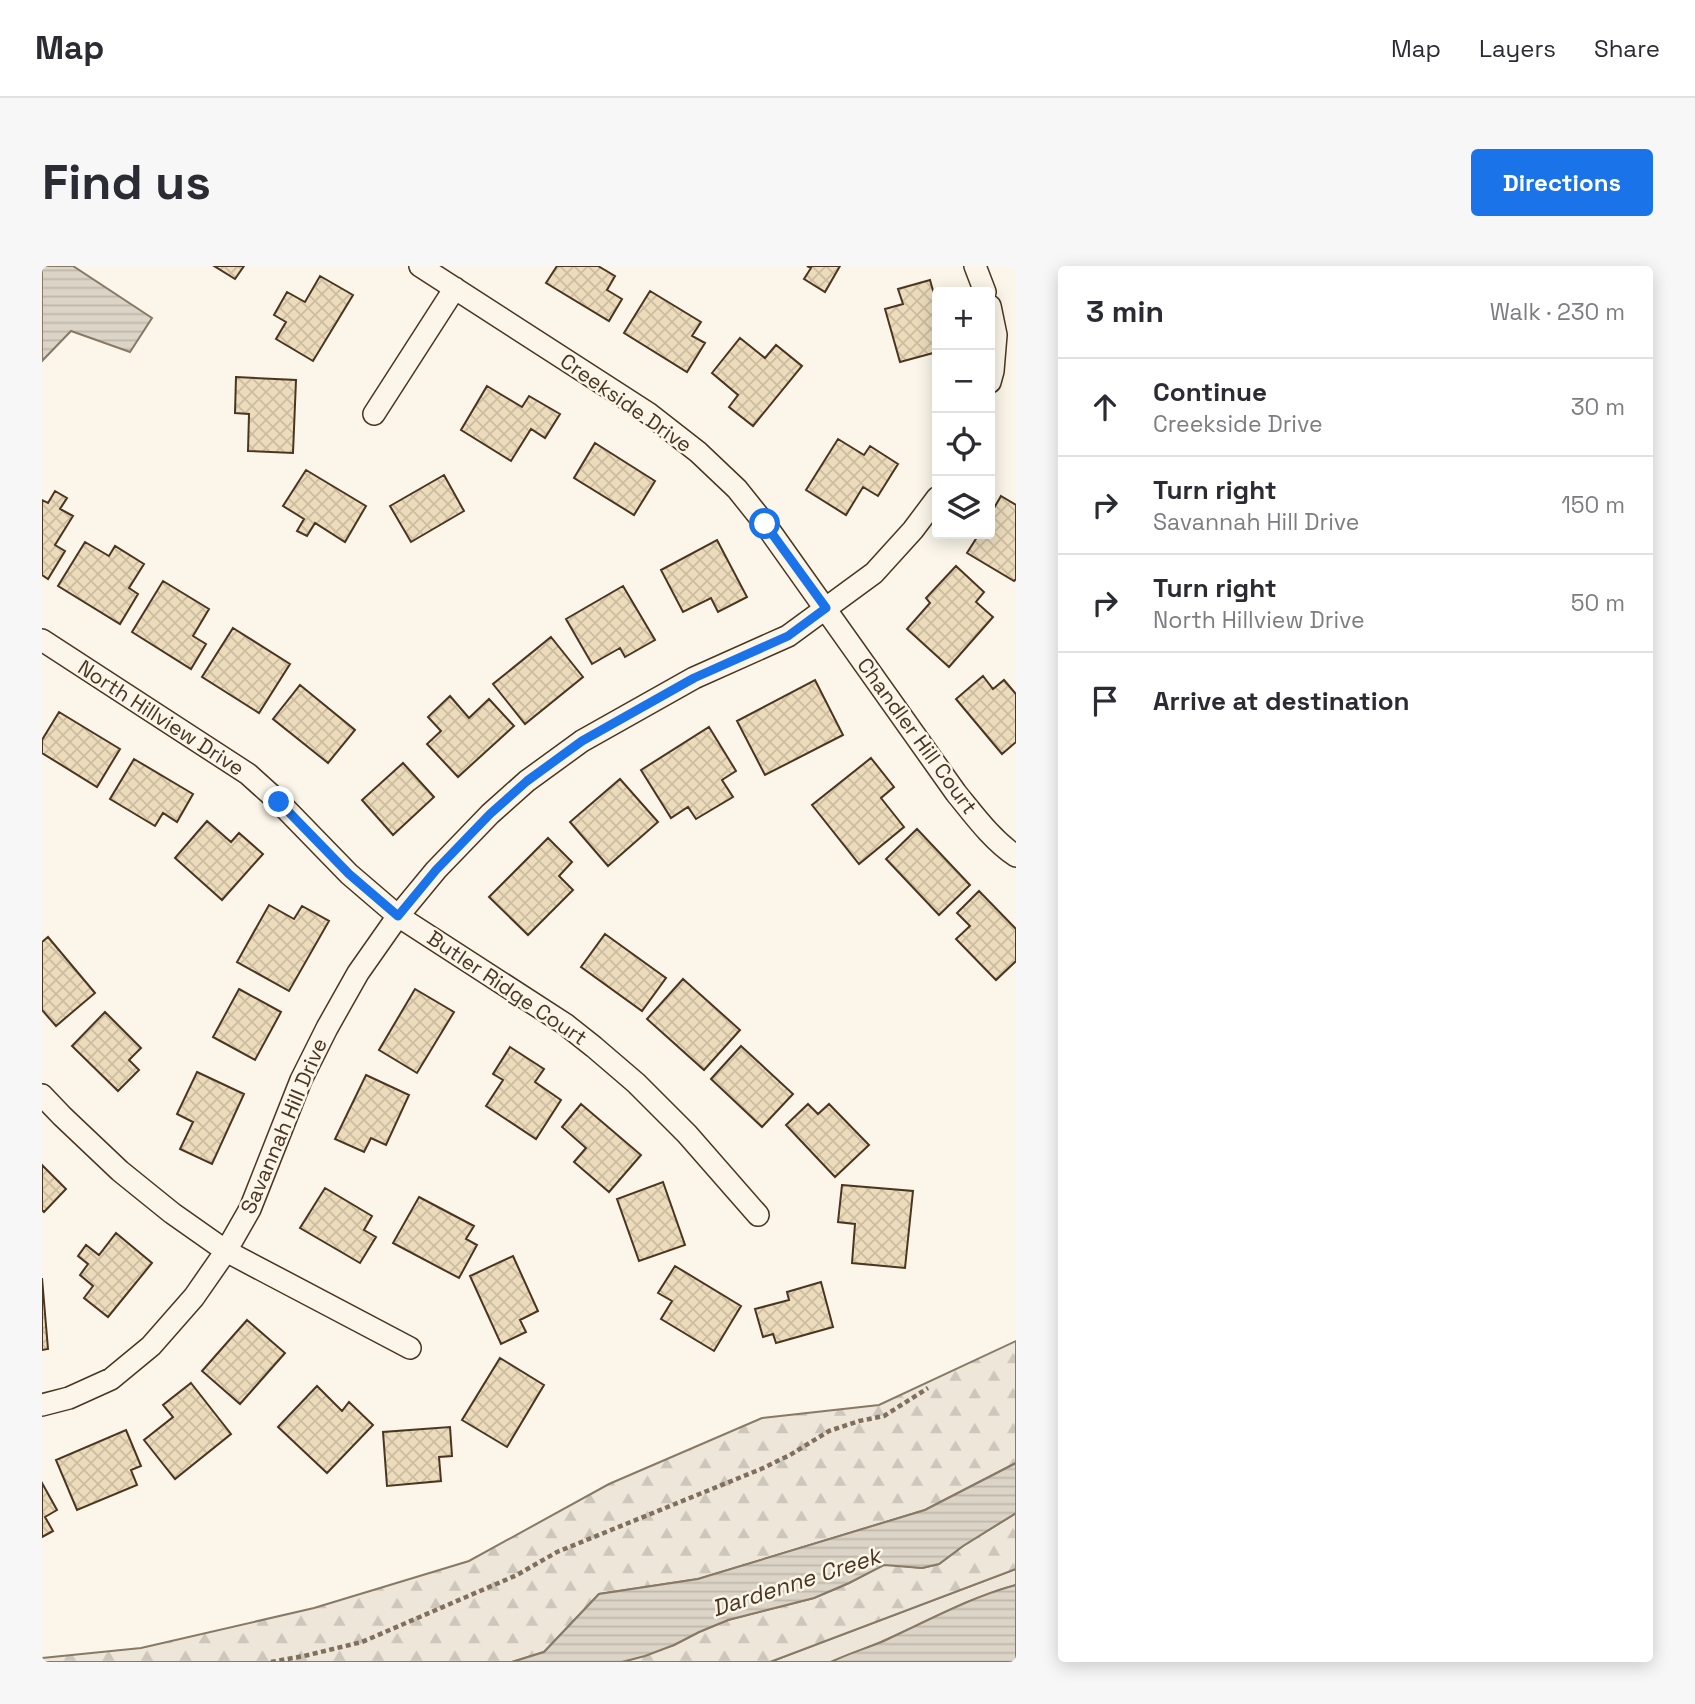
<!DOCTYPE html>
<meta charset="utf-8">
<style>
:root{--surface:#fff;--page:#f7f7f7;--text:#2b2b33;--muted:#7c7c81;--line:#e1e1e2;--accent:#1a73e8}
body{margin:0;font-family:"Space Grotesk",sans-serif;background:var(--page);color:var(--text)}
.controls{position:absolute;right:21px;top:21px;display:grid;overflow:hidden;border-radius:7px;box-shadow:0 4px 18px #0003}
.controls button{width:63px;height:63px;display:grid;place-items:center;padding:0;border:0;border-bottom:2px solid var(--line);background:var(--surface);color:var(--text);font:35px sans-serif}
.stop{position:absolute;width:21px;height:21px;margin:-16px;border:5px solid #1a73e8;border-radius:50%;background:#fff}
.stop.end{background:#1a73e8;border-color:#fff;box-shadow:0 2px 7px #0008}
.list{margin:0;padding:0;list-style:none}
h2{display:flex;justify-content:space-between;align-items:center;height:91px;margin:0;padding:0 28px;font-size:30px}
h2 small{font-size:23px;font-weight:400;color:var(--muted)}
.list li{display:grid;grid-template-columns:46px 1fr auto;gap:21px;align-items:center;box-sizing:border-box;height:98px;padding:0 28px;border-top:2px solid var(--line)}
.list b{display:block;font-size:26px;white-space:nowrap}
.list p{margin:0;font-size:23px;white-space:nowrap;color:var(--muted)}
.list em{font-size:23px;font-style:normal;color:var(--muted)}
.icon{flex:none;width:38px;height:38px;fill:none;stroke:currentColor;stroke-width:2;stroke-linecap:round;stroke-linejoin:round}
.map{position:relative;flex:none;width:974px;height:1396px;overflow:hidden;border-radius:7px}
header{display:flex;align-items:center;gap:42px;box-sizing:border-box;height:98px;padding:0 35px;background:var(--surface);border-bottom:2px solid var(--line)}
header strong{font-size:33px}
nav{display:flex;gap:38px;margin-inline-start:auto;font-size:24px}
.intro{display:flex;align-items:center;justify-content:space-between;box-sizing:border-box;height:168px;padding:0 42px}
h1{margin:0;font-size:49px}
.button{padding:18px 32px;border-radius:7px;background:var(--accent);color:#fff;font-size:24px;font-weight:700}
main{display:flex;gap:42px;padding:0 42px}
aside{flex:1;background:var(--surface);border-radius:7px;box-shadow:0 4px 18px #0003}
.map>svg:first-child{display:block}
.grass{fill:#ede6d9;stroke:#887966;stroke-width:2}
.forest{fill:url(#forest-firs);stroke:#887966;stroke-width:2}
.water{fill:url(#water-rules);stroke:#887966;stroke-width:2}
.building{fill:url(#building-cross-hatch);stroke:#4a3520;stroke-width:2}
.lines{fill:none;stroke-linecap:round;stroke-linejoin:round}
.street-casing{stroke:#4a3520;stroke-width:24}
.path{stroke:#7f6f5c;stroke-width:4.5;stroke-dasharray:5 3.5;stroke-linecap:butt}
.street{stroke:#fbf6e9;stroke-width:21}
.route{stroke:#1a73e8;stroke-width:9}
.labels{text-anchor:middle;stroke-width:5;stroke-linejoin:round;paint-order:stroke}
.street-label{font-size:21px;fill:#4a3520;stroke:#fbf6e9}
.water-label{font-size:23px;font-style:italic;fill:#4a3520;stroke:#fbf6e9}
</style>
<header>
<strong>Map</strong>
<nav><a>Map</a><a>Layers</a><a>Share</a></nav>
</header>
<div class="intro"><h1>Find us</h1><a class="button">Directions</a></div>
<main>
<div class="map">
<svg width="974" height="1396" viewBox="0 0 974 1396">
<defs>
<pattern id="forest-firs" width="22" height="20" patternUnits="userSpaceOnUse" patternTransform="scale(1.75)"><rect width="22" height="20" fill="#ede6d9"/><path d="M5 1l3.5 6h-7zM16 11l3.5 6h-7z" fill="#cdc6ba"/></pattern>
<pattern id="water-rules" width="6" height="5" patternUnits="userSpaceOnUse" patternTransform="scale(1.75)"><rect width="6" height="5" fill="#dcd4c6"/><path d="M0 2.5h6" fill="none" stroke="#beb7aa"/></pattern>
<pattern id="building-cross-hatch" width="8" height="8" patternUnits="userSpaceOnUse" patternTransform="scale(1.75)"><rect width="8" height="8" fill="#ecdcbc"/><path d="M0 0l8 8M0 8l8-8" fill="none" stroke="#ccbda1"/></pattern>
</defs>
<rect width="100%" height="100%" fill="#fbf6e9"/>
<path class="grass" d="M974 1303V1319L957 1324 923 1337 837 1377 789 1396H728Z"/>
<path class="forest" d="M974 1075V1197L883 1244 656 1313 557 1328 502 1386 470 1396H0V1392L99 1382 272 1342 427 1295 567 1218 720 1152 837 1139Z
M974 1247V1303L728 1396H580L632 1379 657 1366 686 1354 772 1332 807 1317 842 1298 880 1302 897 1298 921 1280Z"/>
<path class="water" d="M0 0H31L110 52 88 86 29 65 0 95Z
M974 1197V1247L921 1280 897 1298 880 1302 842 1299 807 1317 772 1332 686 1354 657 1366 632 1379 603 1390 580 1396H470L502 1386 557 1328 656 1313 883 1244Z
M974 1319V1396H789C807 1387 826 1382 844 1374 887 1354 929 1331 974 1319Z"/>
<path class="building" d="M172 0H202L193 13Z
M515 0H556L573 10 565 24 580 33 567 55 504 17Z
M765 0H798L783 26 762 13 769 2Z
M278 10 311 29 271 95 234 73 244 56 232 49 245 26 263 36Z
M888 14 895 39V86L858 96 843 43 861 38 856 23Z
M608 25 659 56 650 70 663 77 645 106 582 67Z
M698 72 723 92 734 79 760 100 711 160 687 141 696 129 670 107Z
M194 111 254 114 251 187 206 185 207 148 193 147Z
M445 120 480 141 487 130 518 148 503 172 489 163 469 195 419 164Z
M796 173 822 189 828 180 856 198 836 230 821 221 804 249 764 224Z
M553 177 613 215 592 249 532 212Z
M264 204 324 240 303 276 273 257 265 270 255 265 262 253 241 240Z
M402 209 422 245 369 276 348 240Z
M13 225 25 232 18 243 31 250 13 279 23 285 6 313 0 309V234L6 237Z
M959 230 974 239V313L972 315 925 287 937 268H948V249Z
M675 274 705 331 676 346 669 332 641 346 619 304Z
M43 276 67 290 73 280 102 298 87 322 96 328 78 358 16 320Z
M914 300 942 326 934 336 951 351 907 401 865 363 888 337 884 332Z
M121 315 167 343 151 370 164 378 149 403 90 366Z
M581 320 613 374 583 391 578 382 550 398 524 353Z
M191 362 248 398 217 447 160 411Z
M509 371 541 411 483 458 451 418Z
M941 410 951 423 962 414 974 428V476L960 488 914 433Z
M773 414 801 469 723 509 695 455Z
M258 419 313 464 286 497 231 453Z
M408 430 427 452 447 433 472 460 416 511 385 478 399 465 386 451Z
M17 446 78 483 55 521 0 487V474Z
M667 461 694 505 680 514 691 531 654 553 646 541 629 552 599 504Z
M829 492 852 521 839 532 862 561 817 598 770 539Z
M92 493 151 528 135 556 121 547 113 560 68 533Z
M361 497 392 531 351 569 320 534Z
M578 513 616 556 566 600 528 556Z
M165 555 189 576 197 567 221 588 180 634 133 592Z
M875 563 928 619 897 649 844 593Z
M506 572 530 596 517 610 531 624 486 669 447 631Z
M937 625 974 663V695L954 714 914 673 928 660 915 647Z
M227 639 252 653 260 640 287 655 247 725 195 696Z
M563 668 624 712 600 745 539 701Z
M6 671 53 727 14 760 0 744V676Z
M641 713 698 764 662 804 605 753Z
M197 723 239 746 213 794 171 771Z
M373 723 412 746 375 807 337 784Z
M63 746 99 782 87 794 97 804 76 825 30 780Z
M699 780 751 828 720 861 669 813Z
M468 781 502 803 493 816 519 834 494 873 444 840 461 814 451 808Z
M155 806 202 828 170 898 138 883 151 856 135 848Z
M324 809 367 829 344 879 329 872 322 886 293 873Z
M539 838 599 889 567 926 532 896 544 882 520 861Z
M766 838 776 848 787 838 827 879 793 911 744 859Z
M0 899 24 923 2 946 0 944Z
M621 916 643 979 597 995 575 933Z
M800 919 871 925 863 1002 810 997 813 958 796 956Z
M283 922 330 950 322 964 334 971 318 997 258 962Z
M377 931 432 960 424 973 435 979 417 1012 351 977Z
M74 967 110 997 66 1051 42 1032 51 1020 38 1009 46 998 36 990 44 979 57 989Z
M471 990 496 1045 478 1054 484 1066 459 1078 428 1010Z
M633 1000 699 1040 672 1085 619 1053 630 1035 616 1027Z
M0 1012 6 1083 0 1084Z
M779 1016 791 1061 734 1077 731 1068 721 1071 713 1043 747 1034 745 1026Z
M205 1054 243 1087 198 1138 160 1105Z
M458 1092 502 1119 465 1181 420 1154Z
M149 1117 189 1168 133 1213 102 1174 131 1151 121 1139Z
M275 1120 300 1145 307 1136 331 1159 285 1207 236 1161Z
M408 1161 410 1190 397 1191 399 1215 345 1220 341 1166Z
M84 1164 99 1200 89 1204 95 1219 35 1244 14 1194Z
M0 1217 15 1244 3 1251 11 1265 0 1271Z"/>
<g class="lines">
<g class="street-casing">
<path id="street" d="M378 0 606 147 656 186 695 223 723 258 914 527C932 549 950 574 974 590
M933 0 943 26
M948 40 954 69 951 105 948 116
M332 148 413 22
M0 374 206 508 237 536 307 608 356 650 523 758 552 781 594 817 645 868 716 949
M0 829 20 850 78 905 130 947 184 985 368 1082
M0 1139 27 1132 69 1113 109 1080 152 1031 184 985 208 943 259 814 285 762 316 707 356 650 394 604 448 548 485 515 540 475 652 412 746 370 832 307 871 264 895 232"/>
</g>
<path class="path" d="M229 1396 262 1390 320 1376 475 1309 515 1286 719 1203 748 1189 787 1165 817 1155 842 1150 886 1122"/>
<use href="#street" class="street"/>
</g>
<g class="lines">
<path class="route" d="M237 536 307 608 356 650 394 604 448 548 485 515 540 475 652 412 746 370 784 342 723 258"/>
</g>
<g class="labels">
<g class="street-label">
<text transform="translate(584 137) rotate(35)" y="7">Creekside Drive</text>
<text transform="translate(119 452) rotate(33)" y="7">North Hillview Drive</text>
<text transform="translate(875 470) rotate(54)" y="7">Chandler Hill Court</text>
<text transform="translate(465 722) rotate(34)" y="7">Butler Ridge Court</text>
<text transform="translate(242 860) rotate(-67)" y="7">Savannah Hill Drive</text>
</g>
<g class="water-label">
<text transform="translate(754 1316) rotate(-18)" y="8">Dardenne Creek</text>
</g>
</g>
</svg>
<div class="controls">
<button>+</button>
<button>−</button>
<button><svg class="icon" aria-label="locate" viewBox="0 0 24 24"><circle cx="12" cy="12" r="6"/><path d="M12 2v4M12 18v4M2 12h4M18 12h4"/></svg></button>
<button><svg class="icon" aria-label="layers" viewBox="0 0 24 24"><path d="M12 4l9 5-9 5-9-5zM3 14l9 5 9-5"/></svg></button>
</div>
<div class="stop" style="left:723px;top:258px"></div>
<div class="stop end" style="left:237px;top:536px"></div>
</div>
<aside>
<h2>3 min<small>Walk · 230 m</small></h2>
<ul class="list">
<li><svg class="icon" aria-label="ahead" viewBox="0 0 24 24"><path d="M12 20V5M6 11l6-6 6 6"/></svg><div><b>Continue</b><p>Creekside Drive</p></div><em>30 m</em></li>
<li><svg class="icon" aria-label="right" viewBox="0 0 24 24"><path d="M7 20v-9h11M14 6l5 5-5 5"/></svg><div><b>Turn right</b><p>Savannah Hill Drive</p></div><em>150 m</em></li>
<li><svg class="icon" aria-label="right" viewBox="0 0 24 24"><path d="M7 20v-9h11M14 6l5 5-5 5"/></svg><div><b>Turn right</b><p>North Hillview Drive</p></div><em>50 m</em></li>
<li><svg class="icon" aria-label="arrive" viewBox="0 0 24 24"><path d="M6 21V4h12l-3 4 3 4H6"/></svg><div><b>Arrive at destination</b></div></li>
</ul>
</aside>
</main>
